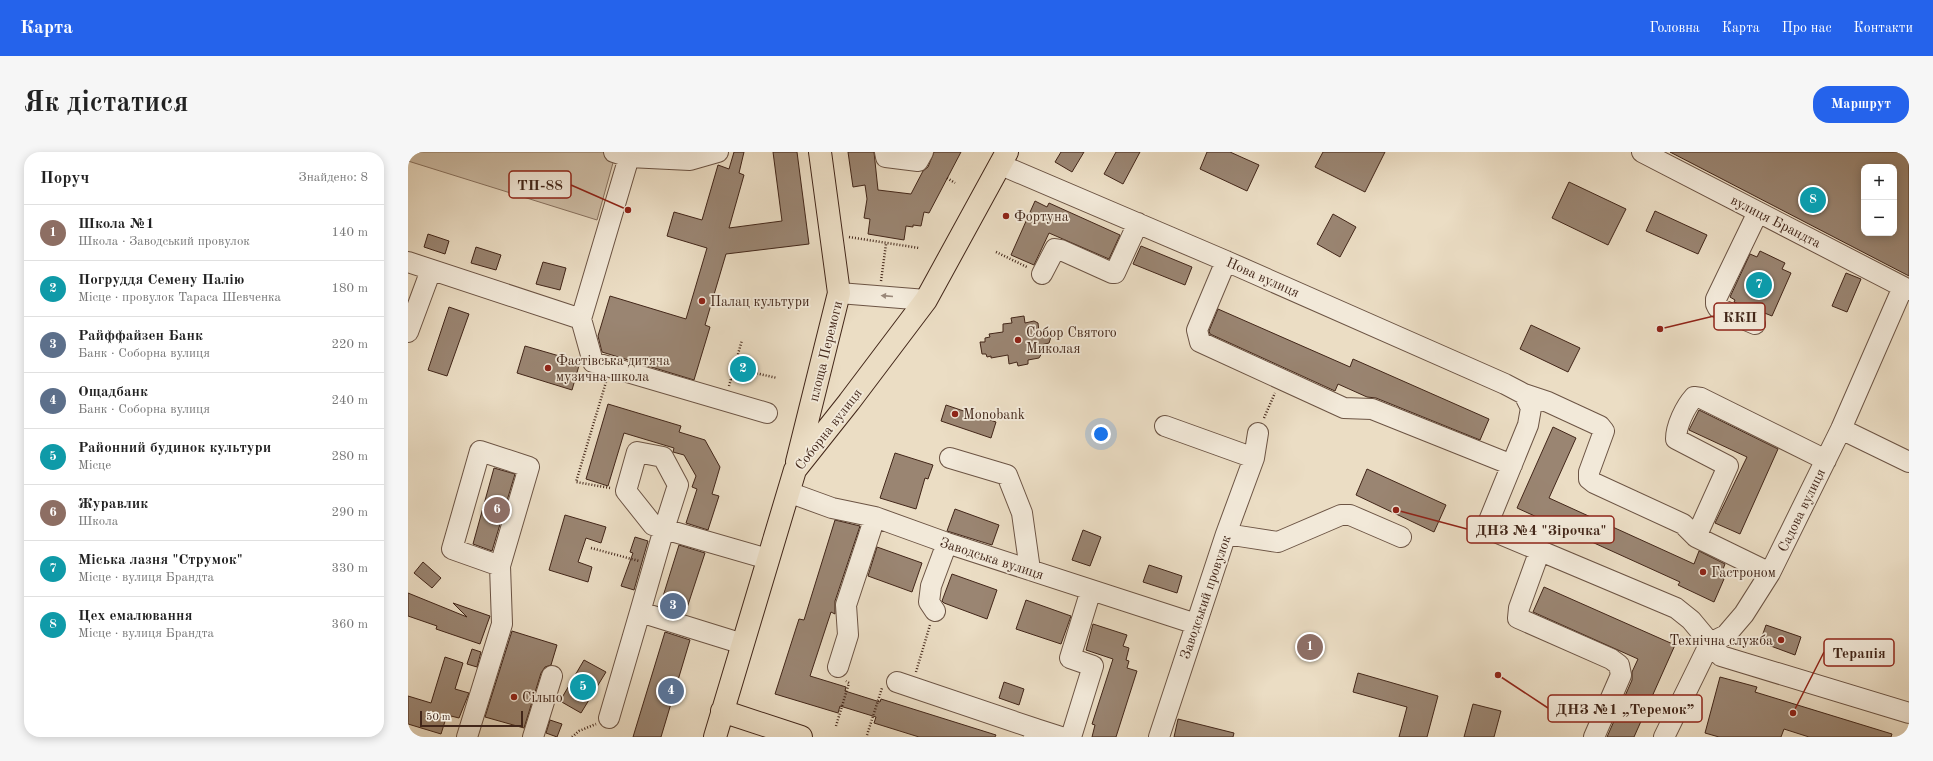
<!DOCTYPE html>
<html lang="uk">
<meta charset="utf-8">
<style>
:root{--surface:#fff;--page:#f6f6f6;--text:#222;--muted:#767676;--line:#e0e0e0;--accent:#2563eb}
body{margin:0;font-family:"Old Standard TT",serif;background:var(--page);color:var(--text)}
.controls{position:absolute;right:12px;top:12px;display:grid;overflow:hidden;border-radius:8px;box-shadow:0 2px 10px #0003}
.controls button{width:36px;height:36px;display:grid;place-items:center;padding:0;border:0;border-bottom:1px solid var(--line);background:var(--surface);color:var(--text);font:20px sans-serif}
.scale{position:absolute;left:12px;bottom:10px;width:103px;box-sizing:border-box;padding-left:4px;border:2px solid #422619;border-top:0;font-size:11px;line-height:14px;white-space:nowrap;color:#422619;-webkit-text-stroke:3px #f2e9d9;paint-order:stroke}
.you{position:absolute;left:693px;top:282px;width:14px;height:14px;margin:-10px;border:3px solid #fff;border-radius:50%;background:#1a73e8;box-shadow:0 0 0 6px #1a73e833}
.badge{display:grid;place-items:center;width:26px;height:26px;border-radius:50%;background:var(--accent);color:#fff;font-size:13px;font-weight:700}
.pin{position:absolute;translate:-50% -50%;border:2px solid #fff;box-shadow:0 1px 4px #0006}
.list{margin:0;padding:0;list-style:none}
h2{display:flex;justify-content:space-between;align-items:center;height:52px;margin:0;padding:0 16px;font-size:17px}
h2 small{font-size:13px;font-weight:400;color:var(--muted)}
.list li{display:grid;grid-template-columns:26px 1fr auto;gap:12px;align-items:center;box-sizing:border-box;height:56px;padding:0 16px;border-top:1px solid var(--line)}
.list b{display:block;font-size:15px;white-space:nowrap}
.list p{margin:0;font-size:13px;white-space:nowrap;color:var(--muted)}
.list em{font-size:13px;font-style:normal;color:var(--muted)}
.map{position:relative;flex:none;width:1501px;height:585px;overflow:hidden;border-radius:16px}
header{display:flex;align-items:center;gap:24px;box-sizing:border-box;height:56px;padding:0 20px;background:var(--accent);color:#fff}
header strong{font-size:19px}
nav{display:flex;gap:22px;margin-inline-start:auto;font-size:14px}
.intro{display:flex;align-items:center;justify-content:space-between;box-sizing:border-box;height:96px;padding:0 24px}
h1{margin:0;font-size:28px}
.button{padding:10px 18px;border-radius:16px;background:var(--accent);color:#fff;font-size:14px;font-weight:700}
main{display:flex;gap:24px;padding:0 24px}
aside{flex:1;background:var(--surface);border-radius:16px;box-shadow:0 2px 10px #0003}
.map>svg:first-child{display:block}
.green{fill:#cebea7;stroke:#887260}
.building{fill:#9a8572;stroke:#422619;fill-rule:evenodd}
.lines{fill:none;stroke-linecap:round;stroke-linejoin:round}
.minor-casing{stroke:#6c5444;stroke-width:22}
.major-casing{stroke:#422619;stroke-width:24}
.path{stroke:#422619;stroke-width:2.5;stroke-dasharray:1 2;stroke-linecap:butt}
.minor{stroke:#f2e9d9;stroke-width:20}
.major{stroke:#ebddc4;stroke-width:22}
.oneway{fill:#9a8879}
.poi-dot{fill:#8f2418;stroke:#f2e9d9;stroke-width:1.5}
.labels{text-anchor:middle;stroke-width:3.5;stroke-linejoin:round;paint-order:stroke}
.poi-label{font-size:14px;fill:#422619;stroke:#f2e9d9;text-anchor:start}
.street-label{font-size:14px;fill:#422619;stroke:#f2e9d9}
.leader{fill:none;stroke:#8f2418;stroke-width:1.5}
.callout-dot{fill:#8f2418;stroke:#f2e9d9;stroke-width:1.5}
.callout{fill:#f2e9d9;stroke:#8f2418;stroke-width:1.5}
.callout-label{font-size:15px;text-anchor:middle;font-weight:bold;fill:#422619}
</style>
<header>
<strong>Карта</strong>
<nav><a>Головна</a><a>Карта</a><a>Про нас</a><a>Контакти</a></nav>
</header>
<div class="intro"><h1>Як дістатися</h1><a class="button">Маршрут</a></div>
<main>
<aside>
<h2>Поруч<small>Знайдено: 8</small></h2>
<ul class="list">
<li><span class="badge" style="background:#8d6e63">1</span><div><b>Школа №1</b><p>Школа · Заводський провулок</p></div><em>140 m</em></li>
<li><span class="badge" style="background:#0f9aa8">2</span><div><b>Погруддя Семену Палію</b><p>Місце · провулок Тараса Шевченка</p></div><em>180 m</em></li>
<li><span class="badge" style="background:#5c6f8a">3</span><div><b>Райффайзен Банк</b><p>Банк · Соборна вулиця</p></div><em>220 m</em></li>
<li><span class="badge" style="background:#5c6f8a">4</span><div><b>Ощадбанк</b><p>Банк · Соборна вулиця</p></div><em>240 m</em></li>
<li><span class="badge" style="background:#0f9aa8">5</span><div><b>Районний будинок культури</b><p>Місце</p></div><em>280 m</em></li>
<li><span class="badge" style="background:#8d6e63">6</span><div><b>Журавлик</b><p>Школа</p></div><em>290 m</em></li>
<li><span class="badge" style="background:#0f9aa8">7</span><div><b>Міська лазня &quot;Струмок&quot;</b><p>Місце · вулиця Брандта</p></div><em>330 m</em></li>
<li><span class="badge" style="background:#0f9aa8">8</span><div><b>Цех емалювання</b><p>Місце · вулиця Брандта</p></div><em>360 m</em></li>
</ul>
</aside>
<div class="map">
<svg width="1501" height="585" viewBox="0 0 1501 585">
<rect width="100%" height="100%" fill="#ebddc4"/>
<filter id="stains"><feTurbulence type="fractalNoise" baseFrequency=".005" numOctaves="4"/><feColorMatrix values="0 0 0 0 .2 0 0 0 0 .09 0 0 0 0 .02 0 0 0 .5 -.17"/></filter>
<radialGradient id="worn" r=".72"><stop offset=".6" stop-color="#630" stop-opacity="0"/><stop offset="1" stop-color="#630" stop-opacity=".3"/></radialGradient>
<path class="green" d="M0 0H208L189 68 0 9Z"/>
<path class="building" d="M326 0H336L331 21 336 23 321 76 374 69 365 0H389L401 92 318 102 297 173 302 175 286 228 194 200 190 184 202 144 278 167 299 96 259 84 266 60 294 68 310 13 321 17Z
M440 0H466L470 38 503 42 515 19 520 15 526 0H553L521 61 516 60 513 74 505 73V75L498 74 496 88 460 82 462 67 456 66 459 47 457 33 445 35Z
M653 0H676L664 20 647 10Z
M708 0H732L715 32 696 22Z
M799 0H822L851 13 839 39 792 17Z
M915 0H977L957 40 907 15Z
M1262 0H1501V124ZM1456 15H1486V81H1456Z
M1161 30 1218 57 1200 93 1144 66Z
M627 49 639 55 641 51 712 83 701 107 641 81 626 113 603 103Z
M1247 59 1299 83 1290 102 1238 79Z
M925 62 948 75 932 105 909 92Z
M20 82 41 89 37 102 16 95Z
M733 94 784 115 777 133 725 112Z
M68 95 93 103 88 118 63 111Z
M1352 99 1377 111 1374 117 1383 121 1364 164 1354 160 1353 162 1326 150 1327 148 1322 145 1342 102 1349 105Z
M135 110 158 116 152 138 128 132Z
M1438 121 1453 127 1439 160 1424 154Z
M41 155 61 162 39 224 20 218Z
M810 157 942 215 945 207 1081 267 1072 288 968 246 959 245 930 232 927 239 802 182 801 179Z
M616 164 617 171 626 169 630 171 631 180 640 179 643 185 641 191 633 193 634 201 631 206 620 208V212L610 214 609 210 601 212 600 203 583 206V204L579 205 578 202H574L572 190H577V186L582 185 581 182 595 180V172L604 171 603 166Z
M1123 173 1172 196 1160 220 1112 197Z
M117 194 172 210 164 238 109 221Z
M200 252 273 274 271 280 297 288 312 315 304 342 311 344 300 378 278 371 289 337 284 335 288 324 276 303 265 300 266 296 216 281 200 334 178 327Z
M538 253 588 270 583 286 533 269Z
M1291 258 1370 297 1332 382 1307 371 1339 305 1281 278Z
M1145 275 1168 286 1141 346 1286 412 1291 399 1317 412 1312 425 1316 427 1306 450 1270 433 1272 430 1109 356Z
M487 301 525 313 520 327 517 326 508 357 472 346Z
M86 316 107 322 84 399 65 392Z
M959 317 1038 353 1026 380 948 343Z
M547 357 591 373 584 393 539 379Z
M157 363 198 375 193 391 178 386 170 410 184 415 180 430 141 418Z
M427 368 452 374 427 449V462L423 460 402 524 438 535 437 539 472 550 473 547 588 583 587 585H511L466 571 468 565 432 554 430 561 367 542 391 467 396 468Z
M675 378 693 385 682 414 664 408Z
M227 385 240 389 226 438 213 434 225 401 222 400Z
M271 393 297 401 277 462 252 454Z
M469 395 514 411 504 440 460 424Z
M15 410 33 426 24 436 6 421Z
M741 413 774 424 769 441 735 430Z
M544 422 589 438 579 467 536 451 534 449Z
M1136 435 1267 493 1226 585H1199L1224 528V520L1230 507 1125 460Z
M0 441 59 465 45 451 82 464 72 492 28 477 29 474 0 464Z
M618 448 663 464 653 492 608 477Z
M685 472 719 483 715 494 721 496 718 508 721 509 719 516 729 519 708 585H684L687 573 684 572 705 507 678 498Z
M1358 473 1393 485 1387 503 1352 490Z
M104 479 149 493 143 513 137 515 133 521 116 576 77 565Z
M257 480 282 488 253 585H225Z
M64 497 73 500 69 515 59 512Z
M37 505 55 511 47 537 61 541 51 566 39 563 33 582 0 572V544L23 551Z
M176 508 198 520 173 561 152 549Z
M950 521 1030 544 1019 585H991L999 555 945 540Z
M1312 525 1349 535 1347 540 1484 582 1483 585H1401L1376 577 1373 585H1311L1297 581Z
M596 530 616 537 611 553 591 546Z
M1065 552 1093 559 1086 585H1056Z
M770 567 826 581 825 585H766Z
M142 568 154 572 149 585 138 581Z"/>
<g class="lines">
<g class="minor-casing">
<path id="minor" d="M206 0 221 5 282 8 310 0
M477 0 478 5 510 9 515 0
M1234 0 1501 138
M593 13 818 109 1097 232 1116 242 1140 250 1192 274 1196 279 1181 320V327L1186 331 1275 372 1288 385 1362 421
M818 109 789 178 792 190 936 256 964 257 1104 313
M0 110 173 167
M634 122 647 97 653 98 704 121H707L730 71
M431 141 518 148
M173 167 185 210 359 261
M173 167 221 5
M1347 172 1310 156 1308 152V147L1350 60
M0 180 23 118
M1116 242 1123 256 1120 273 1078 376 1268 456 1283 468 1313 504 1501 561
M757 274 846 306
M1433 277 1501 310
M229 300 255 305 270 333 256 377 245 373 218 339Z
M542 306 599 323 614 361 622 418
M380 340 424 356 467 365 539 391 788 472
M818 382 870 390 933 363H942L993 385
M1288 385 1320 314 1268 287C1268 274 1277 255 1286 245L1293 246 1418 308
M1132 398 1111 456 1110 466 1203 507 1211 513 1213 523 1186 585
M527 459 521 450 523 434 539 391
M335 492 232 460 256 377 360 407
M430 515 440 483 438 453 467 365
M489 530 628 577 626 585
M201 566 232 460
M628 577 653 585
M59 585 94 472 92 414 121 315 72 299 44 397 92 414
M125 585 144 524
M663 585 685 514 662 506 683 438
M751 585 818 382 846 306 850 281
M1256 585 1302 491 1318 483 1336 462 1362 421 1433 277 1495 135"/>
</g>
<g class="major-casing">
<path id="major" d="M389 310 431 141 412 0
M314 559 393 585
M307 585 387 318 441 250 518 148 599 0"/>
</g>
<path class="path" d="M539 26 547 31
M441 85 511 96
M588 100 619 115
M473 129 478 92
M343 220 369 226
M323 227C335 230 344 226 343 212L337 207 329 204
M198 230 168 330 202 336
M321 234 334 188
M856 266 867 241
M183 396 231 409
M508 520 522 473
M428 574 441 531 438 529
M459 583 474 536
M164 585 171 579 188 572"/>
<use href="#minor" class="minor"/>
<use href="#major" class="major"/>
</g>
<defs><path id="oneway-solid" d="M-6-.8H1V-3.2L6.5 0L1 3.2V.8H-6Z"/></defs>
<use class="oneway" href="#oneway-solid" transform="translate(479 144) rotate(-175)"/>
<g class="poi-dot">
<circle cx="598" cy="64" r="4"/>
<circle cx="294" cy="149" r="4"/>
<circle cx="610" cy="188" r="4"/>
<circle cx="140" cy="216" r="4"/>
<circle cx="547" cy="262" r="4"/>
<circle cx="1295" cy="420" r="4"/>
<circle cx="1373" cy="488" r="4"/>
<circle cx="106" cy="545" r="4"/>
</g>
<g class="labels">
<g class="poi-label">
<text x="606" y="69">Фортуна</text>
<text x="302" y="154">Палац культури</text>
<text x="618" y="185">Собор Святого<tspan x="618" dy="16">Миколая</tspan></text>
<text x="148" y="213">Фастівська дитяча<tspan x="148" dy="16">музична школа</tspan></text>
<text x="555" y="267">Monobank</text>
<text x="1303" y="425">Гастроном</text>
<text x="1365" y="493" text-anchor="end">Технічна служба</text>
<text x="114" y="550">Сільпо</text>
</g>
<g class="street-label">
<text transform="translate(1368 69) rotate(27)" y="5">вулиця Брандта</text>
<text transform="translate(855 125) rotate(24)" y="5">Нова вулиця</text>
<text transform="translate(417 199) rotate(-76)" y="5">площа Перемоги</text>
<text transform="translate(420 277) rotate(-52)" y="5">Соборна вулиця</text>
<text transform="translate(1393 358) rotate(-64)" y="5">Садова вулиця</text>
<text transform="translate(584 406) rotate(18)" y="5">Заводська вулиця</text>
<text transform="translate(797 445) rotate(-71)" y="5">Заводський провулок</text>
</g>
</g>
<path class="leader" d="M220 58L163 33M1252 177L1306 164M988 358L1059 377M1385 561L1416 500M1090 523L1140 556"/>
<g class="callout-dot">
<circle cx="220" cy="58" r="4"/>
<circle cx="1252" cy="177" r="4"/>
<circle cx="988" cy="358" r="4"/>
<circle cx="1385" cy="561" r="4"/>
<circle cx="1090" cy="523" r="4"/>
</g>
<g class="callout">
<rect x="101" y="19" width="62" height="27" rx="4"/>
<rect x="1306" y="151" width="51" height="27" rx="4"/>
<rect x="1059" y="364" width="147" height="27" rx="4"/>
<rect x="1416" y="487" width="70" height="27" rx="4"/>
<rect x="1140" y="543" width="154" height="27" rx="4"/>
</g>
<g class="callout-label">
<text x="132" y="38">ТП-88</text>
<text x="1332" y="170">ККП</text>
<text x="1133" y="383">ДНЗ №4 "Зірочка"</text>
<text x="1451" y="506">Терапія</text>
<text x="1217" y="562">ДНЗ №1 „Теремок”</text>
</g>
<rect width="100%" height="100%" filter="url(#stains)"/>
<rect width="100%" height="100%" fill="url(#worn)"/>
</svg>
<div class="controls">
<button>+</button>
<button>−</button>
</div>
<div class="scale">50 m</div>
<div class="you"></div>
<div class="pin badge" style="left:902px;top:495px;background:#8d6e63">1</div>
<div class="pin badge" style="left:335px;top:217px;background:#0f9aa8">2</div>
<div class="pin badge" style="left:265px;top:454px;background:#5c6f8a">3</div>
<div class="pin badge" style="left:263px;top:539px;background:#5c6f8a">4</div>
<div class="pin badge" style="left:175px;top:535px;background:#0f9aa8">5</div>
<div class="pin badge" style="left:89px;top:358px;background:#8d6e63">6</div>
<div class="pin badge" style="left:1351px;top:133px;background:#0f9aa8">7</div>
<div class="pin badge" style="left:1405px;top:48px;background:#0f9aa8">8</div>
</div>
</main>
